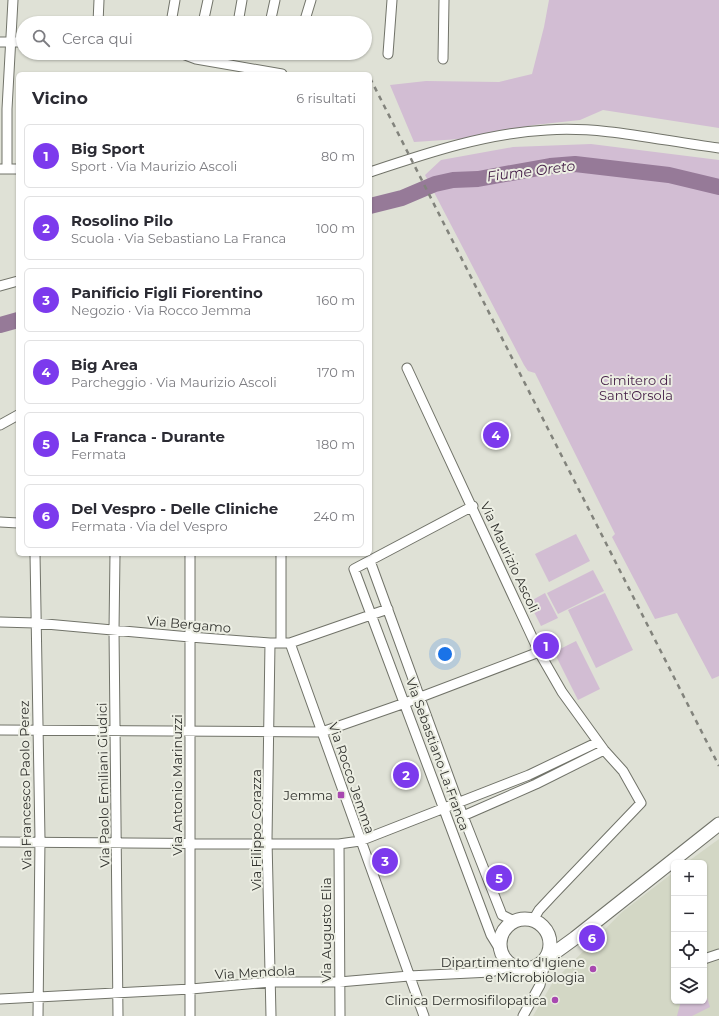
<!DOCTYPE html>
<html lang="it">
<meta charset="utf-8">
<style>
:root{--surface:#fff;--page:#f2f2f3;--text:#2b2b33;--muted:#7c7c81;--line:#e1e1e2;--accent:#7c3aed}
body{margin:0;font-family:Montserrat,sans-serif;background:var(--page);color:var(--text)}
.controls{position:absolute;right:12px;bottom:12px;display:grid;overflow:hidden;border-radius:6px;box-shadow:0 1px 3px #0004}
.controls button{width:36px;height:36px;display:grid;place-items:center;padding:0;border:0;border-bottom:1px solid var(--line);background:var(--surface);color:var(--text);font:20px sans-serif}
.you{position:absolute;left:445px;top:654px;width:14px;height:14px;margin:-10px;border:3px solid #fff;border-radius:50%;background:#1a73e8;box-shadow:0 0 0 6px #1a73e833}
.badge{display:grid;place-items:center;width:26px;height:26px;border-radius:50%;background:var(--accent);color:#fff;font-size:13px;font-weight:700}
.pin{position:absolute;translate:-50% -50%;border:2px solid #fff;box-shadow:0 1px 4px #0006}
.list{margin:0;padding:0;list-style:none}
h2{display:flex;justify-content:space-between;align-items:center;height:52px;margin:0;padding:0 16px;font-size:17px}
h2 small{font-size:13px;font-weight:400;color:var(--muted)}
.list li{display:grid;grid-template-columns:26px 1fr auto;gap:12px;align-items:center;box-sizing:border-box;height:64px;margin:0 8px 8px;padding:0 8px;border:1px solid var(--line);border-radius:6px}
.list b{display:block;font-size:15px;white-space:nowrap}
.list p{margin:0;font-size:13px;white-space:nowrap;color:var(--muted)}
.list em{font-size:13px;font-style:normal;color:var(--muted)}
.icon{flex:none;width:22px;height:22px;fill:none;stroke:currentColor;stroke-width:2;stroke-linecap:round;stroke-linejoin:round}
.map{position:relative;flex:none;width:719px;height:1016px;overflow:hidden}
.search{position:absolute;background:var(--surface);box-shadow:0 1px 3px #0004;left:16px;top:16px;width:356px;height:44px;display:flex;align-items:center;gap:10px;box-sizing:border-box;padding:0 14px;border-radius:22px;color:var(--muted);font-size:15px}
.panel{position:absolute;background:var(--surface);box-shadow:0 1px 3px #0004;left:16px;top:72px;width:356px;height:484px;border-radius:6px}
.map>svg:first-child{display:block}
.built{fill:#d3d7c5}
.green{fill:#d2bdd3}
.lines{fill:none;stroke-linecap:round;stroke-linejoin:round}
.river{stroke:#967a98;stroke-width:16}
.street-casing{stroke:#717369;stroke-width:11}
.secondary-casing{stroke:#717369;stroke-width:15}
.street{stroke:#fff;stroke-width:9}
.secondary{stroke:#fff;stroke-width:13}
.rail{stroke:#82837c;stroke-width:2.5;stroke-dasharray:5 5;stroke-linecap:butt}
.poi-dot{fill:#a848b0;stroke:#eceee3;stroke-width:1.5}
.labels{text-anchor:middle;stroke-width:4;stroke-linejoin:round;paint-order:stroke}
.park-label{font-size:13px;fill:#421c45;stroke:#eceee3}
.street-label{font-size:13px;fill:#30312d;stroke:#eceee3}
.poi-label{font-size:13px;fill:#30312d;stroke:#eceee3;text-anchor:end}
.water-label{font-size:14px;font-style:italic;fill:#431d46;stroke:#eceee3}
</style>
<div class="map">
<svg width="719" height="1016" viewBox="0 0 719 1016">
<rect width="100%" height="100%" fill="#dfe1d6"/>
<path class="built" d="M719 839V1016H533L553 982 622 912 674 872V1001H704V863H686Z"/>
<path class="green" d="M549 0H719V128L603 110 580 120 534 125 460 139 414 142 390 85 426 81 499 82 532 74 544 27Z
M591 144 719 160V676L712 679 677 613 655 619 612 537 615 534 535 373 528 371 524 365 425 175 441 160 513 147Z
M576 534 590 561 549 582 535 554Z
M593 570 604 591 558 614 547 593Z
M545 593 558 618 541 626 529 602Z
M605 593 633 650 596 668 568 610Z
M576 641 600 689 578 700 554 652Z
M704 988 710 1007 692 1016H677L681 1001H704Z"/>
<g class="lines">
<path class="river" d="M370 206 402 198 435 184 453 180 478 179 550 166 575 164 669 175 719 187
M0 325 18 320"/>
<g class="street-casing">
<path id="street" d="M98 23 99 0
M171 23 175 0
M203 23 208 0
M238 23 242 0
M270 23 275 0
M304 23 311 0
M0 42H23
M180 53 196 59 282 74
M388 54 392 0
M443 59 444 0
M0 169H18
M7 169V109L13 0
M370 172C427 153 486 133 547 130 605 126 662 141 719 148
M0 286 18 281
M407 368 539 652 562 692 604 750 623 771 641 803 553 895 539 910 533 920
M0 425 18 415
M473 506 354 569 491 935 499 948
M0 522 18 523
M35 554 40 839 38 1016
M115 554 114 630 118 1016
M190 554V1016
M370 561 463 816 502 915 514 921
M0 622 35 623 190 637 270 643H290L388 609
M270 643 267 840 271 1016
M281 643V554
M290 643 424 1016
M0 730 322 732 405 703 539 652
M463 816 536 784 604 750
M0 842 267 844H339L360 841 529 775 598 742
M339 844 340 1016
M704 959 719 954
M0 999 191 989 271 982H339L409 976 491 972 511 966
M523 1016 540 985 546 959"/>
</g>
<g class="secondary-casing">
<path id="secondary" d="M500 944a25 25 0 1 1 50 0a25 25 0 1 1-50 0Z
M546 959 575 938 719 824"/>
</g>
<use href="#street" class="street"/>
<use href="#secondary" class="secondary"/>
<path class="rail" d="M370 78 719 766"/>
</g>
<g class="poi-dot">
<rect x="337" y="791" width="8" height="8" rx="2"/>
<circle cx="593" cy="969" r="4"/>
<circle cx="555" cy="1000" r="4"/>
</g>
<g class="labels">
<g class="park-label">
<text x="636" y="385">Cimitero di<tspan x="636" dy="15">Sant'Orsola</tspan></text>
</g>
<g class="street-label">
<text transform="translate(510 557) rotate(65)" y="5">Via Maurizio Ascoli</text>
<text transform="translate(189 624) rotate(5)" y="5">Via Bergamo</text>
<text transform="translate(438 754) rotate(70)" y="5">Via Sebastiano La Franca</text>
<text transform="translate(352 778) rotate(71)" y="5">Via Rocco Jemma</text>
<text transform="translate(25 785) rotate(-91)" y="5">Via Francesco Paolo Perez</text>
<text transform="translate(103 785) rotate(-91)" y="5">Via Paolo Emiliani Giudici</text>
<text transform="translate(177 785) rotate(-90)" y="5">Via Antonio Marinuzzi</text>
<text transform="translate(256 830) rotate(-90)" y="5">Via Filippo Corazza</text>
<text transform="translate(326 930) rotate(-90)" y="5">Via Augusto Elia</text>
<text transform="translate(255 972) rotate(-3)" y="5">Via Mendola</text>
</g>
<g class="poi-label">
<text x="333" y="800">Jemma</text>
<text x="585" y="967">Dipartimento d'Igiene<tspan x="585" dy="15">e Microbiologia</tspan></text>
<text x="547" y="1005">Clinica Dermosifilopatica</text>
</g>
<g class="water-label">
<text transform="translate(531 171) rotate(-7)" y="5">Fiume Oreto</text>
</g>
</g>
</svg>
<div class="controls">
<button>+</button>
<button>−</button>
<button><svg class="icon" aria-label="locate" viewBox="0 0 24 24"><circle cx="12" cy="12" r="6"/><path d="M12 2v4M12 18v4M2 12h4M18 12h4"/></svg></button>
<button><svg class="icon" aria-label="layers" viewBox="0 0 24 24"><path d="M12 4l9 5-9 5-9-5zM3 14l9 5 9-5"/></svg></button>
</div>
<div class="you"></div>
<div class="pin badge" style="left:546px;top:646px">1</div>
<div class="pin badge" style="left:406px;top:775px">2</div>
<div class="pin badge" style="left:385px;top:861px">3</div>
<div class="pin badge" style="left:496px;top:435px">4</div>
<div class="pin badge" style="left:499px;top:878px">5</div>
<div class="pin badge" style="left:592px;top:938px">6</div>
<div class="search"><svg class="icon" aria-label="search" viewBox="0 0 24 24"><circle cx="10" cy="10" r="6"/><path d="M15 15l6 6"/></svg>Cerca qui</div>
<section class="panel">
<h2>Vicino<small>6 risultati</small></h2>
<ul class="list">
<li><span class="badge">1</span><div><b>Big Sport</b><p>Sport · Via Maurizio Ascoli</p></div><em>80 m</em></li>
<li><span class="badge">2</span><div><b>Rosolino Pilo</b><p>Scuola · Via Sebastiano La Franca</p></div><em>100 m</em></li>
<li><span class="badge">3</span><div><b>Panificio Figli Fiorentino</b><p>Negozio · Via Rocco Jemma</p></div><em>160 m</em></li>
<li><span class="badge">4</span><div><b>Big Area</b><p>Parcheggio · Via Maurizio Ascoli</p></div><em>170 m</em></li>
<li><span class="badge">5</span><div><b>La Franca - Durante</b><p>Fermata</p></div><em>180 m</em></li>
<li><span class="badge">6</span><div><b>Del Vespro - Delle Cliniche</b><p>Fermata · Via del Vespro</p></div><em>240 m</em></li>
</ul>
</section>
</div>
